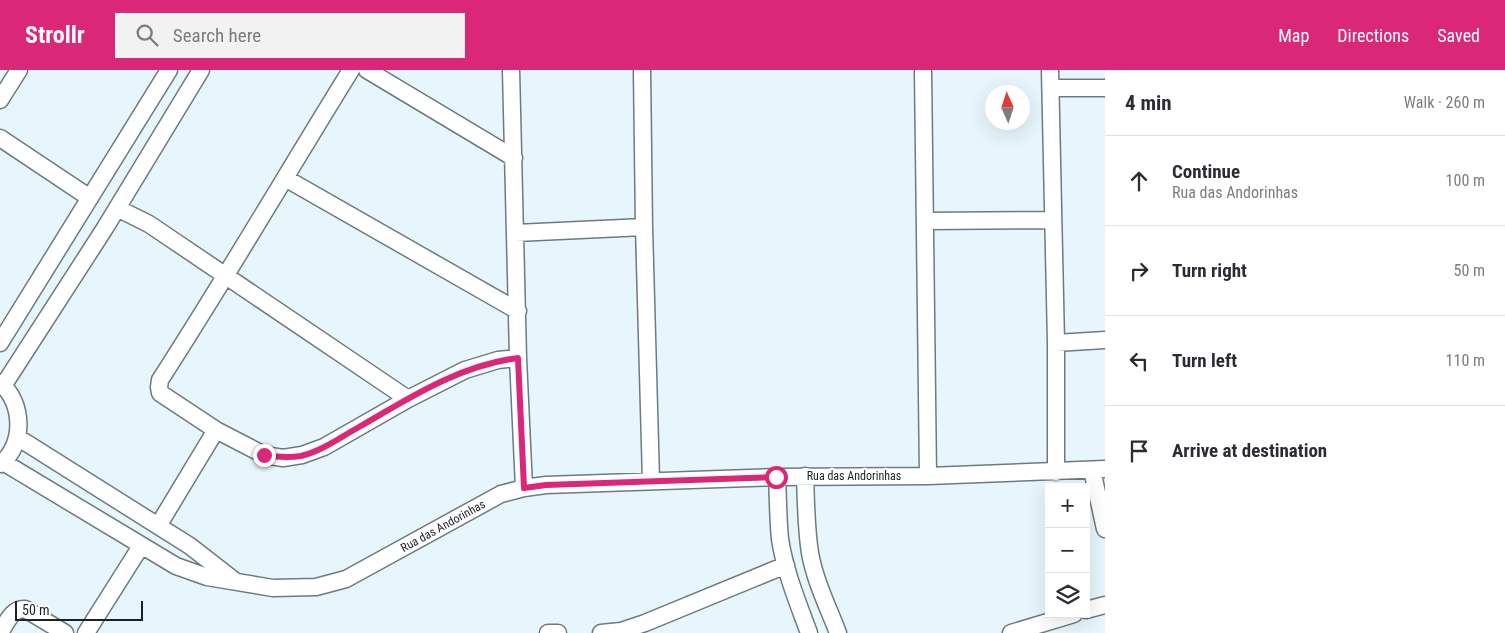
<!DOCTYPE html>
<meta charset="utf-8">
<style>
:root{--surface:#fff;--page:#f2f2f3;--text:#2b2b33;--muted:#7c7c81;--line:#e1e1e2;--accent:#db2777}
body{margin:0;font-family:"Roboto Condensed",sans-serif;background:var(--page);color:var(--text)}
.controls{position:absolute;right:15px;bottom:15px;display:grid;overflow:hidden;border-radius:0px;box-shadow:0 5px 20px #0002}
.controls button{width:45px;height:45px;display:grid;place-items:center;padding:0;border:0;border-bottom:1px solid var(--line);background:var(--surface);color:var(--text);font:25px sans-serif}
.compass{position:absolute;left:985px;top:15px;width:45px;height:45px;border-radius:50%;background:var(--surface);box-shadow:0 5px 20px #0002;rotate:357deg}
.scale{position:absolute;left:15px;bottom:12px;width:128px;box-sizing:border-box;padding-left:5px;border:2px solid #1b2124;border-top:0;font-size:14px;line-height:18px;white-space:nowrap;color:#1b2124;-webkit-text-stroke:4px #fff;paint-order:stroke}
.stop{position:absolute;width:15px;height:15px;margin:-11px;border:4px solid #db2777;border-radius:50%;background:#fff}
.stop.end{background:#db2777;border-color:#fff;box-shadow:0 1px 5px #0008}
.list{margin:0;padding:0;list-style:none}
h2{display:flex;justify-content:space-between;align-items:center;height:65px;margin:0;padding:0 20px;font-size:21px}
h2 small{font-size:16px;font-weight:400;color:var(--muted)}
.list li{display:grid;grid-template-columns:32px 1fr auto;gap:15px;align-items:center;box-sizing:border-box;height:90px;padding:0 20px;border-top:1px solid var(--line)}
.list b{display:block;font-size:19px;white-space:nowrap}
.list p{margin:0;font-size:16px;white-space:nowrap;color:var(--muted)}
.list em{font-size:16px;font-style:normal;color:var(--muted)}
.icon{flex:none;width:28px;height:28px;fill:none;stroke:currentColor;stroke-width:2;stroke-linecap:round;stroke-linejoin:round}
.map{position:relative;flex:none;width:1105px;height:563px;overflow:hidden}
header{display:flex;align-items:center;gap:30px;box-sizing:border-box;height:70px;padding:0 25px;background:var(--accent);color:#fff}
header strong{font-size:24px}
nav{display:flex;gap:28px;margin-inline-start:auto;font-size:18px}
.search{width:350px;height:45px;background:var(--page);display:flex;align-items:center;gap:12px;box-sizing:border-box;padding:0 18px;border-radius:0px;color:var(--muted);font-size:19px}
main{display:flex}
aside{flex:1;background:var(--surface)}
.map>svg:first-child{display:block}
.lines{fill:none;stroke-linecap:round;stroke-linejoin:round}
.minor-casing{stroke:#6d7a81;stroke-width:19}
.minor{stroke:#fff;stroke-width:16}
.route{stroke:#db2777;stroke-width:6}
.labels{text-anchor:middle;stroke-width:4.5;stroke-linejoin:round;paint-order:stroke}
.street-label{font-size:12px;fill:#1b2124;stroke:#fff}
</style>
<header>
<strong>Strollr</strong>
<div class="search"><svg class="icon" aria-label="search" viewBox="0 0 24 24"><circle cx="10" cy="10" r="6"/><path d="M15 15l6 6"/></svg>Search here</div>
<nav><a>Map</a><a>Directions</a><a>Saved</a></nav>
</header>
<main>
<div class="map">
<svg width="1105" height="563" viewBox="0 0 1105 563">
<rect width="100%" height="100%" fill="#e7f6fd"/>
<g class="lines">
<g class="minor-casing">
<path id="minor" d="M351 0C287 103 226 208 160 310L159 317 160 323 216 360 264 385 283 388 302 385 324 377 408 329 465 300 498 290 518 288
M367 0 514 88
M511 0 518 288 524 418
M642 0 644 157 651 411
M923 0 928 406
M1050 0 1056 273V402
M1051 18H1105
M0 30 19 0
M0 68 90 128
M285 108 518 241
M117 138 149 154 408 329
M926 151 1053 150
M516 163 644 157
M0 273 169 0
M1056 273 1105 270
M0 313C24 332 25 376 0 394
M3 316 105 158 201 0
M17 367 190 476 235 511
M3 392 176 496 207 507 273 518 316 517 346 509 501 424 524 418 546 415 777 407 928 406 1105 399
M1092 400 1105 459
M805 406C806 432 806 458 810 483 815 511 828 537 838 563
M777 407C778 427 778 449 780 469 785 502 798 533 809 563
M158 456 216 360
M1086 540 1105 535
M0 563C7 552 12 538 25 539L65 563
M86 563 141 476
M548 563H558
M601 563 621 561 645 553 786 495
M1011 563 1074 544"/>
</g>
<use href="#minor" class="minor"/>
</g>
<g class="lines">
<path class="route" d="M264 385C276 387 289 388 301 386 322 381 341 367 359 357 409 328 460 295 518 288L524 418 546 415 776 407"/>
</g>
<g class="labels">
<g class="street-label">
<text x="854" y="410">Rua das Andorinhas</text>
<text transform="translate(443 456) rotate(-29)" y="4">Rua das Andorinhas</text>
</g>
</g>
</svg>
<div class="controls">
<button>+</button>
<button>−</button>
<button><svg class="icon" aria-label="layers" viewBox="0 0 24 24"><path d="M12 4l9 5-9 5-9-5zM3 14l9 5 9-5"/></svg></button>
</div>
<svg class="compass" viewBox="-18 -18 36 36"><path d="M0-13l5 13h-10z" fill="#e53935"/><path d="M0 13l5-13h-10z" fill="#7c7c81"/></svg>
<div class="scale">50 m</div>
<div class="stop" style="left:776px;top:407px"></div>
<div class="stop end" style="left:264px;top:385px"></div>
</div>
<aside>
<h2>4 min<small>Walk · 260 m</small></h2>
<ul class="list">
<li><svg class="icon" aria-label="ahead" viewBox="0 0 24 24"><path d="M12 20V5M6 11l6-6 6 6"/></svg><div><b>Continue</b><p>Rua das Andorinhas</p></div><em>100 m</em></li>
<li><svg class="icon" aria-label="right" viewBox="0 0 24 24"><path d="M7 20v-9h11M14 6l5 5-5 5"/></svg><div><b>Turn right</b></div><em>50 m</em></li>
<li><svg class="icon" aria-label="left" viewBox="0 0 24 24"><path d="M17 20v-9H6M10 6l-5 5 5 5"/></svg><div><b>Turn left</b></div><em>110 m</em></li>
<li><svg class="icon" aria-label="arrive" viewBox="0 0 24 24"><path d="M6 21V4h12l-3 4 3 4H6"/></svg><div><b>Arrive at destination</b></div></li>
</ul>
</aside>
</main>
